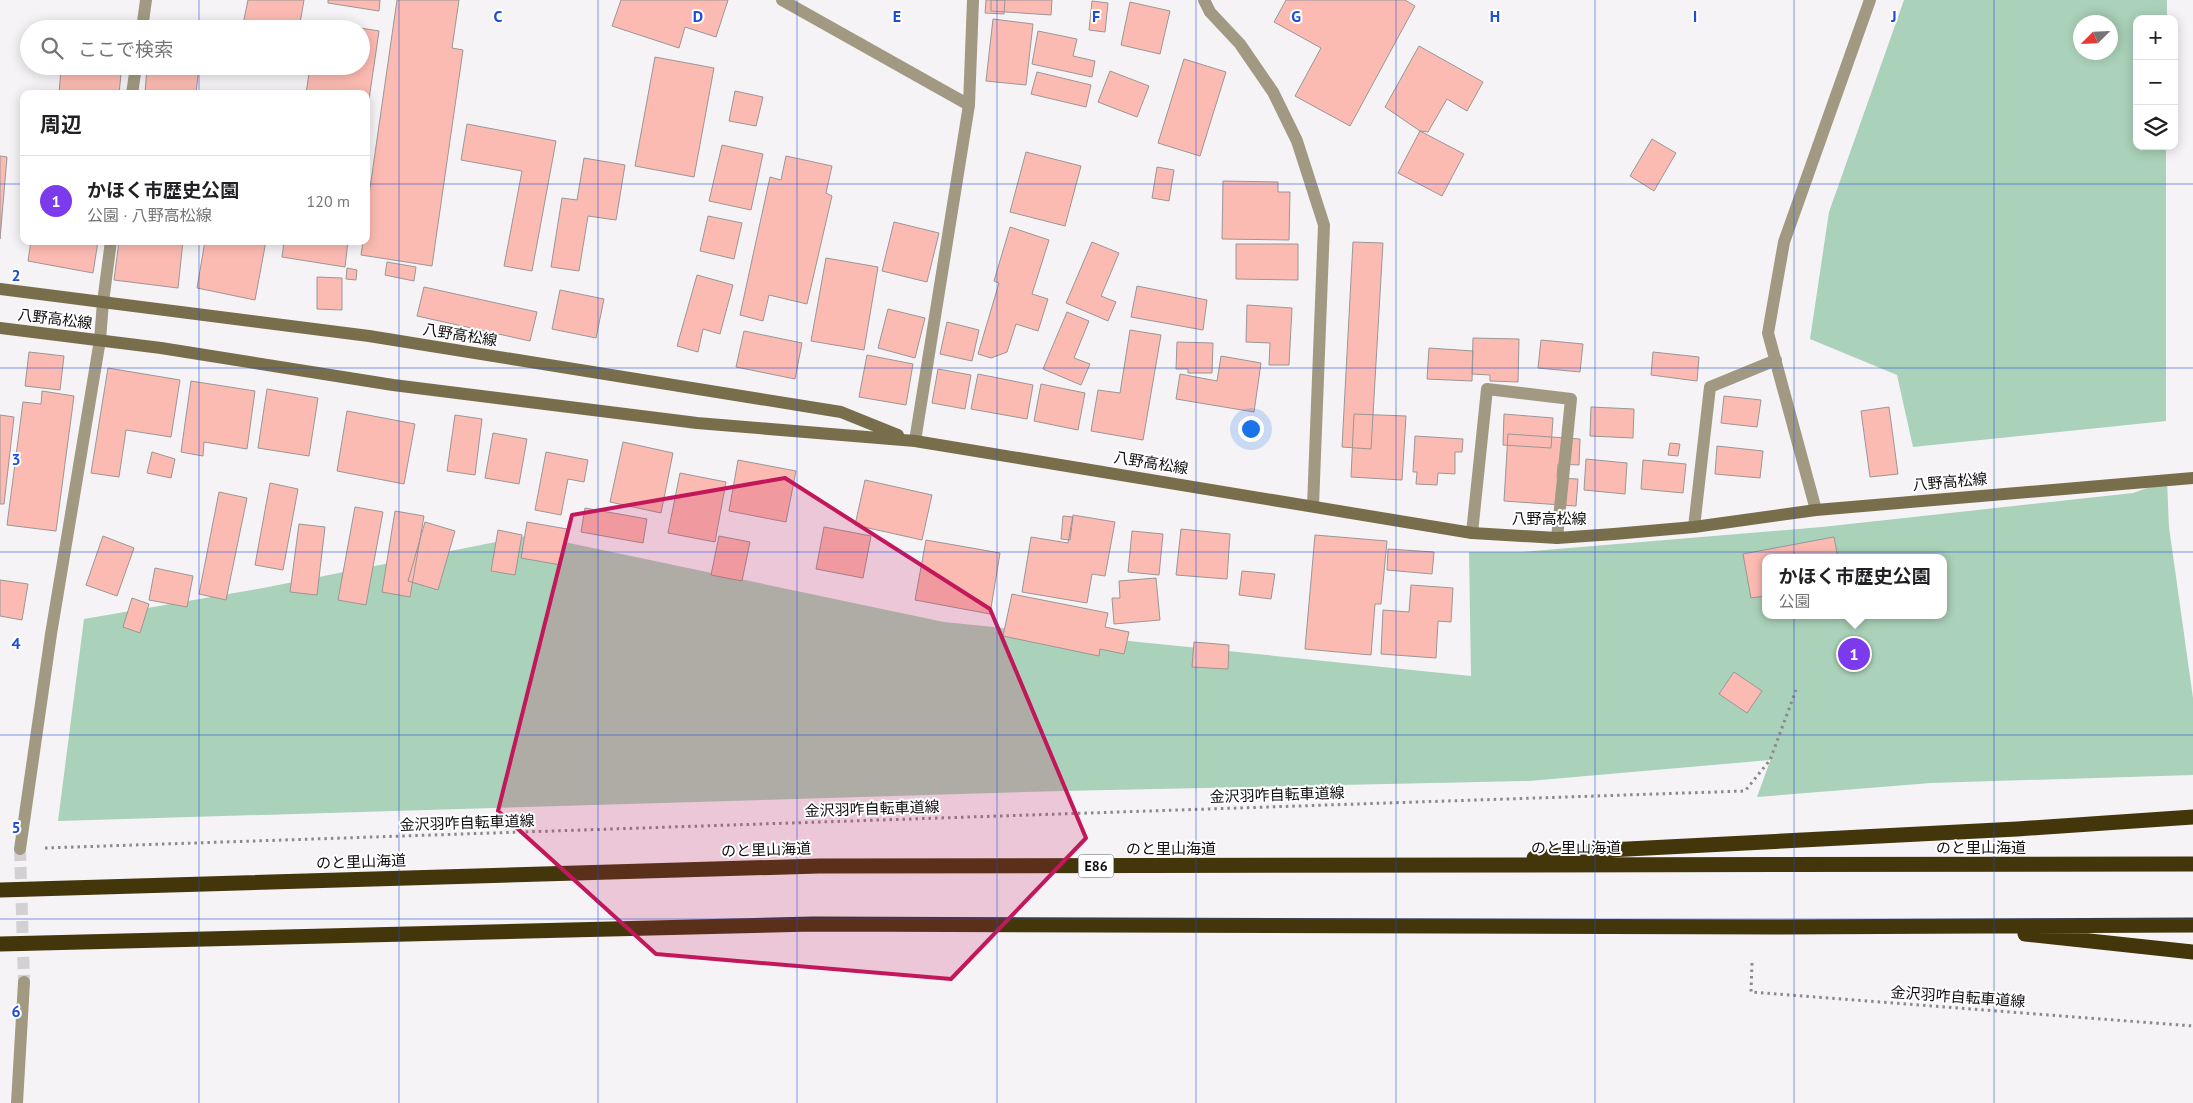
<!DOCTYPE html>
<html lang="ja">
<meta charset="utf-8">
<style>
:root{--surface:#fff;--page:#f2f2f2;--text:#202124;--muted:#757577;--line:#e0e0e0;--accent:#7c3aed}
body{margin:0;font-family:"PT Sans","Noto Sans JP",sans-serif;background:var(--page);color:var(--text)}
.controls{position:absolute;right:15px;top:15px;display:grid;overflow:hidden;border-radius:10px;box-shadow:0 2px 12px #0003}
.controls button{width:45px;height:45px;display:grid;place-items:center;padding:0;border:0;border-bottom:1px solid var(--line);background:var(--surface);color:var(--text);font:25px sans-serif}
.compass{position:absolute;left:2073px;top:15px;width:45px;height:45px;border-radius:50%;background:var(--surface);box-shadow:0 2px 12px #0003;rotate:246deg}
.you{position:absolute;left:1250px;top:428px;width:18px;height:18px;margin:-12px;border:4px solid #fff;border-radius:50%;background:#1a73e8;box-shadow:0 0 0 8px #1a73e833}
.badge{display:grid;place-items:center;width:32px;height:32px;border-radius:50%;background:var(--accent);color:#fff;font-size:16px;font-weight:700}
.pin{position:absolute;translate:-50% -50%;border:2px solid #fff;box-shadow:0 1px 5px #0006}
.popup{position:absolute;left:1762px;top:554px;width:185px;height:65px;box-sizing:border-box;display:grid;place-content:center;border-radius:10px;background:var(--surface);filter:drop-shadow(0 1px 4px #0005);font-size:16px;white-space:nowrap;color:var(--muted)}
.popup b{font-size:19px;color:var(--text)}
.popup::after{content:'';position:absolute;left:50%;top:100%;margin-left:-10px;border:10px solid transparent;border-top-color:var(--surface)}
.list{margin:0;padding:0;list-style:none}
h2{display:flex;justify-content:space-between;align-items:center;height:65px;margin:0;padding:0 20px;font-size:21px}
h2 small{font-size:16px;font-weight:400;color:var(--muted)}
.list li{display:grid;grid-template-columns:32px 1fr auto;gap:15px;align-items:center;box-sizing:border-box;height:90px;padding:0 20px;border-top:1px solid var(--line)}
.list b{display:block;font-size:19px;white-space:nowrap}
.list p{margin:0;font-size:16px;white-space:nowrap;color:var(--muted)}
.list em{font-size:16px;font-style:normal;color:var(--muted)}
.icon{flex:none;width:28px;height:28px;fill:none;stroke:currentColor;stroke-width:2;stroke-linecap:round;stroke-linejoin:round}
.map{position:relative;flex:none;width:2193px;height:1103px;overflow:hidden}
.search{position:absolute;background:var(--surface);box-shadow:0 2px 12px #0003;left:20px;top:20px;width:350px;height:55px;display:flex;align-items:center;gap:12px;box-sizing:border-box;padding:0 18px;border-radius:28px;color:var(--muted);font-size:19px}
.panel{position:absolute;background:var(--surface);box-shadow:0 2px 12px #0003;left:20px;top:90px;width:350px;height:155px;border-radius:10px}
.map>svg:first-child{display:block}
.green{fill:#aad1b9;fill-rule:evenodd}
.building{fill:#fcbbb2;stroke:#9b9695}
.lines{fill:none;stroke-linecap:round;stroke-linejoin:round}
.minor-tunnel{stroke:#d3d0d4;stroke-width:12;stroke-dasharray:12 6;stroke-linecap:butt}
.path{stroke:#8b898c;stroke-width:3;stroke-dasharray:2.5 4;stroke-linecap:butt}
.minor{stroke:#a19982;stroke-width:12}
.secondary{stroke:#796e4b;stroke-width:12}
.motorway{stroke:#42360a;stroke-width:15}
.marked{fill:#c2185b;fill-opacity:0.2;stroke:#c2185b;stroke-width:4;stroke-linejoin:round}
.grid{fill:none;stroke:#1d4ed8;stroke-width:1;stroke-opacity:0.55}
.labels{text-anchor:middle;stroke-width:4;stroke-linejoin:round;paint-order:stroke}
.shield{fill:#fff;stroke:#575657;stroke-width:1}
.shield-label{font-size:14px;font-weight:bold;fill:#0f0d0f}
.street-label{font-size:15px;fill:#0f0d0f;stroke:#fff}
.grid-label{font-size:16px;text-anchor:middle;font-weight:bold;fill:#1d4ed8;stroke:#fff;stroke-width:4;stroke-linejoin:round;paint-order:stroke}
</style>
<div class="map">
<svg width="2193" height="1103" viewBox="0 0 2193 1103">
<rect width="100%" height="100%" fill="#f6f3f7"/>
<path class="green" d="M1904 0H2167V19H2137V146H2166V421L1913 447 1897 375 1810 339 1829 212ZM2080 22H2110V52H2080Z
M2167 481 2169 527 2193 698V775L1931 783 1757 797 1773 753 1770 760 1529 781 1062 791 58 821 84 619 263 588 531 535 944 622 1471 676 1469 552H1522L1822 527 2133 493ZM1765 558H1943V615H1765Z"/>
<path class="building" d="M248 0H304L299 29H242Z
M328 0H380L379 11 328 3Z
M397 0H459L452 48 463 50 432 266 361 255 363 241H366V216Z
M621 0H728L716 37 685 27 679 48 612 26Z
M986 0H1005L1004 14 985 13Z
M991 0H1052L1051 15 991 11Z
M1286 0H1405L1415 6 1350 126 1295 96 1321 48 1274 22Z
M1092 1 1108 3 1105 32 1089 30Z
M1130 2 1170 11 1160 54 1121 45Z
M993 19 1033 24 1026 85 986 81Z
M317 21 379 31 366 120V94H306L310 66H361V29H316Z
M1038 31 1077 39 1073 56 1095 61 1092 77 1032 64Z
M1419 46 1483 82 1467 111 1447 99 1428 132 1420 131 1385 107Z
M655 57 714 68 694 177 635 166Z
M1184 59 1226 72 1200 156 1158 143Z
M147 66H199L196 94H145Z
M61 69 121 74 119 94H59Z
M1110 71 1149 86 1137 117 1098 102Z
M1037 72 1091 85 1086 107 1031 94Z
M735 91 763 97 756 126 729 121Z
M467 124 556 141 532 271 504 266 522 171 461 160Z
M1420 131 1464 154 1442 196 1398 173Z
M1652 139 1676 153 1654 191 1630 176Z
M722 145 763 154 751 210 709 201Z
M1026 152 1081 166 1065 226 1010 212Z
M0 156 7 157 0 239Z
M786 156 832 166 826 193 832 196 807 304 769 295 763 321 740 315 770 177 781 180Z
M584 158 625 165 616 220 588 216 579 271 551 267 562 198 577 200Z
M1157 167 1174 170 1169 201 1152 198Z
M1223 181 1278 182V192H1290L1289 240 1222 239Z
M708 216 742 223 734 259 700 251Z
M894 222 939 233 927 282 882 271Z
M1010 227 1049 240 1032 294 1048 299 1038 331 1016 324 1007 352 991 358 978 354 999 283 994 281Z
M31 241H98L93 273 28 261Z
M119 241H183L178 288 114 280Z
M205 241H266L255 300 197 288Z
M284 241H348L345 267 282 257Z
M1092 242 1119 253 1101 296 1116 302 1108 321 1066 303Z
M1353 242 1383 243 1371 449 1342 447Z
M1236 244H1298V280L1236 279Z
M826 258 878 267 864 350 811 341Z
M387 262 416 267 414 281 385 275Z
M347 268 357 270 356 280 346 279Z
M697 275 733 285 720 334 703 329 698 352 677 346Z
M317 277 342 278V310L317 309Z
M1137 286 1207 300 1203 330 1131 317Z
M424 287 537 312 530 341 417 316Z
M560 290 604 299 596 338 552 329Z
M1247 305 1292 308 1289 365H1269L1270 343 1246 342Z
M888 309 925 318 915 358 878 348Z
M1067 312 1089 321 1074 358 1090 364 1081 385 1043 369Z
M947 322 979 330 972 361 940 354Z
M1130 330 1161 335 1143 440 1091 431 1098 390 1120 393Z
M744 331 802 343 795 379 736 367Z
M1473 338 1519 339 1518 382 1490 381V375L1472 374Z
M1541 340 1583 344 1580 372 1538 368Z
M1177 342 1213 343 1212 373H1188V369H1176Z
M1429 348 1473 351 1472 381 1427 379Z
M29 352 64 356 60 390 25 386Z
M1653 352 1699 357 1697 381 1651 375Z
M867 355 913 364 906 405 859 397Z
M1221 356 1261 363 1254 412 1176 399 1180 374 1217 381Z
M108 368 180 380 171 437 126 430 119 477 91 473Z
M938 369 971 375 965 409 932 403Z
M978 374 1033 385 1027 419 971 409Z
M191 381 255 391 247 449 204 442 203 456 181 452Z
M1041 384 1085 393 1078 430 1034 421Z
M267 389 318 398 309 456 258 448Z
M42 391 74 396 56 531 7 525 23 402 41 404Z
M1724 396 1761 400 1757 427 1721 423Z
M1591 407 1634 409 1633 438 1590 436Z
M1889 407 1898 474 1870 477 1861 411Z
M347 411 415 424 404 484 337 471Z
M1354 414 1406 416 1402 480 1351 477Z
M1504 414 1553 418 1551 448 1503 445Z
M0 415 14 417 4 504H0Z
M455 415 482 419 475 475 447 471Z
M493 433 527 439 519 484 485 478Z
M1508 434 1580 439 1579 465 1558 464 1557 478 1578 479 1576 506 1504 501Z
M1415 436 1463 439 1462 452H1455V474L1438 473 1437 485 1416 484 1417 472H1413Z
M623 442 673 453 661 513 610 502Z
M1670 443 1680 444 1678 456 1668 455Z
M1717 446 1763 451 1760 478 1715 474Z
M152 452 175 459 171 478 147 473Z
M546 452 588 460 584 482 568 479 561 515 535 510Z
M1586 459 1627 463 1625 494 1584 490Z
M738 460 796 471 786 522 729 511Z
M1643 460 1686 464 1683 493 1641 489Z
M680 473 726 482 715 542 668 533Z
M865 480 932 495 922 540 855 525Z
M270 483 298 489 283 570 255 565Z
M219 492 247 498 226 600 199 594Z
M355 507 383 512 366 605 338 600Z
M585 508 647 519 643 543 581 532Z
M395 511 424 516 410 597 382 592Z
M1073 515 1115 522 1105 576 1092 574 1087 603 1022 592 1031 537 1068 543Z
M1063 516 1073 517 1070 540 1061 539Z
M425 522 455 531 438 590 408 581Z
M527 522 567 529 561 565 521 558Z
M299 524 325 527 317 595 290 592Z
M824 527 871 536 863 578 816 569Z
M1181 529 1230 534 1227 579 1176 575Z
M498 530 522 535 515 575 491 571Z
M1132 531 1163 534 1159 575 1128 572Z
M1315 535 1387 541 1381 604H1375L1371 655 1305 649Z
M103 536 134 548 117 596 86 585Z
M719 536 750 542 742 581 711 575Z
M1834 537 1838 558H1765V596L1751 598 1743 554Z
M926 540 1000 553 990 614 915 600Z
M1388 549 1434 552 1432 574 1387 570Z
M155 568 193 576 187 607 149 600Z
M1242 571 1275 574 1271 599 1239 595Z
M1156 578 1160 620 1114 624 1112 598H1120L1119 581Z
M0 580 28 584 22 620 0 616Z
M1411 585 1453 588 1451 622 1438 621 1436 658 1381 654 1383 610 1409 612Z
M1012 594 1108 613 1105 627 1129 632 1124 654 1100 649 1099 656 1003 636Z
M132 598 149 604 140 633 123 627Z
M1194 642 1229 645 1228 669 1192 667Z
M1734 672 1762 691 1747 713 1719 694Z"/>
<g class="lines">
<path class="minor-tunnel" d="M20 849 24 982"/>
<path class="path" d="M45 848 1745 791 1770 760 1796 690
M1752 963 1751 992 2193 1026"/>
<path class="minor" d="M782 0 969 105
M1204 0 1210 12 1240 44 1273 92 1297 141 1324 225 1313 506
M142 29 146 0
M132 94 136 66
M915 441 969 105 973 0
M1816 510 1768 333 1784 242 1870 0
M1694 527 1710 387 1776 360
M1472 533 1487 389 1571 399 1557 538
M20 849 51 634 100 340 103 302 111 241
M17 1103 24 982"/>
<path class="secondary" d="M0 289 369 336 841 412 898 435
M0 328 161 348 393 385 697 423 915 441 1472 533 1557 538 1614 534 1694 527 1816 510 2193 478"/>
<path class="motorway" d="M1534 858 1608 850 2017 829 2193 817
M0 890 819 866 2193 864
M2025 934 2193 952
M0 944 813 924 1779 927 2193 925"/>
</g>
<path class="marked" d="M785 478 990 609 1086 838 951 979 656 954 498 811 572 515Z"/>
<path class="grid" d="M199 0V29M399 0V1103M598 0V1103M797 0V1103M997 0V1103M1196 0V1103M1396 0V1103M1595 0V1103M1794 0V1103M1994 0V1103M199 66V94M0 184H24M366 184H2193M199 241V1103M0 368H2193M0 552H2193M0 735H2193M0 919H2193"/>
<g class="labels">
<rect class="shield" x="1078.5" y="854.5" width="35" height="23" rx="4"/>
<g class="shield-label">
<text x="1096" y="871">E86</text>
</g>
<g class="street-label">
<text transform="translate(55 319) rotate(7)" y="5">八野高松線</text>
<text transform="translate(460 335) rotate(9)" y="5">八野高松線</text>
<text transform="translate(1151 463) rotate(9)" y="5">八野高松線</text>
<text transform="translate(1950 482) rotate(-5)" y="5">八野高松線</text>
<text x="1549" y="524">八野高松線</text>
<text transform="translate(1277 795) rotate(-2)" y="5">金沢羽咋自転車道線</text>
<text transform="translate(872 809) rotate(-2)" y="5">金沢羽咋自転車道線</text>
<text transform="translate(467 823) rotate(-2)" y="5">金沢羽咋自転車道線</text>
<text x="1576" y="853">のと里山海道</text>
<text x="1981" y="853">のと里山海道</text>
<text x="1171" y="854">のと里山海道</text>
<text transform="translate(766 850) rotate(-2)" y="5">のと里山海道</text>
<text transform="translate(361 862) rotate(-2)" y="5">のと里山海道</text>
<text transform="translate(1958 997) rotate(4)" y="5">金沢羽咋自転車道線</text>
</g>
</g>
<g class="grid-label">
<text x="498" y="22">C</text>
<text x="698" y="22">D</text>
<text x="897" y="22">E</text>
<text x="1096" y="22">F</text>
<text x="1296" y="22">G</text>
<text x="1495" y="22">H</text>
<text x="1695" y="22">I</text>
<text x="1894" y="22">J</text>
<text x="16" y="281">2</text>
<text x="16" y="465">3</text>
<text x="16" y="649">4</text>
<text x="16" y="833">5</text>
<text x="16" y="1017">6</text>
</g>
</svg>
<div class="controls">
<button>+</button>
<button>−</button>
<button><svg class="icon" aria-label="layers" viewBox="0 0 24 24"><path d="M12 4l9 5-9 5-9-5zM3 14l9 5 9-5"/></svg></button>
</div>
<svg class="compass" viewBox="-18 -18 36 36"><path d="M0-13l5 13h-10z" fill="#e53935"/><path d="M0 13l5-13h-10z" fill="#757577"/></svg>
<div class="you"></div>
<div class="pin badge" style="left:1854px;top:654px">1</div>
<div class="popup"><b>かほく市歴史公園</b>公園</div>
<div class="search"><svg class="icon" aria-label="search" viewBox="0 0 24 24"><circle cx="10" cy="10" r="6"/><path d="M15 15l6 6"/></svg>ここで検索</div>
<section class="panel">
<h2>周辺<small></small></h2>
<ul class="list">
<li><span class="badge">1</span><div><b>かほく市歴史公園</b><p>公園 · 八野高松線</p></div><em>120 m</em></li>
</ul>
</section>
</div>
